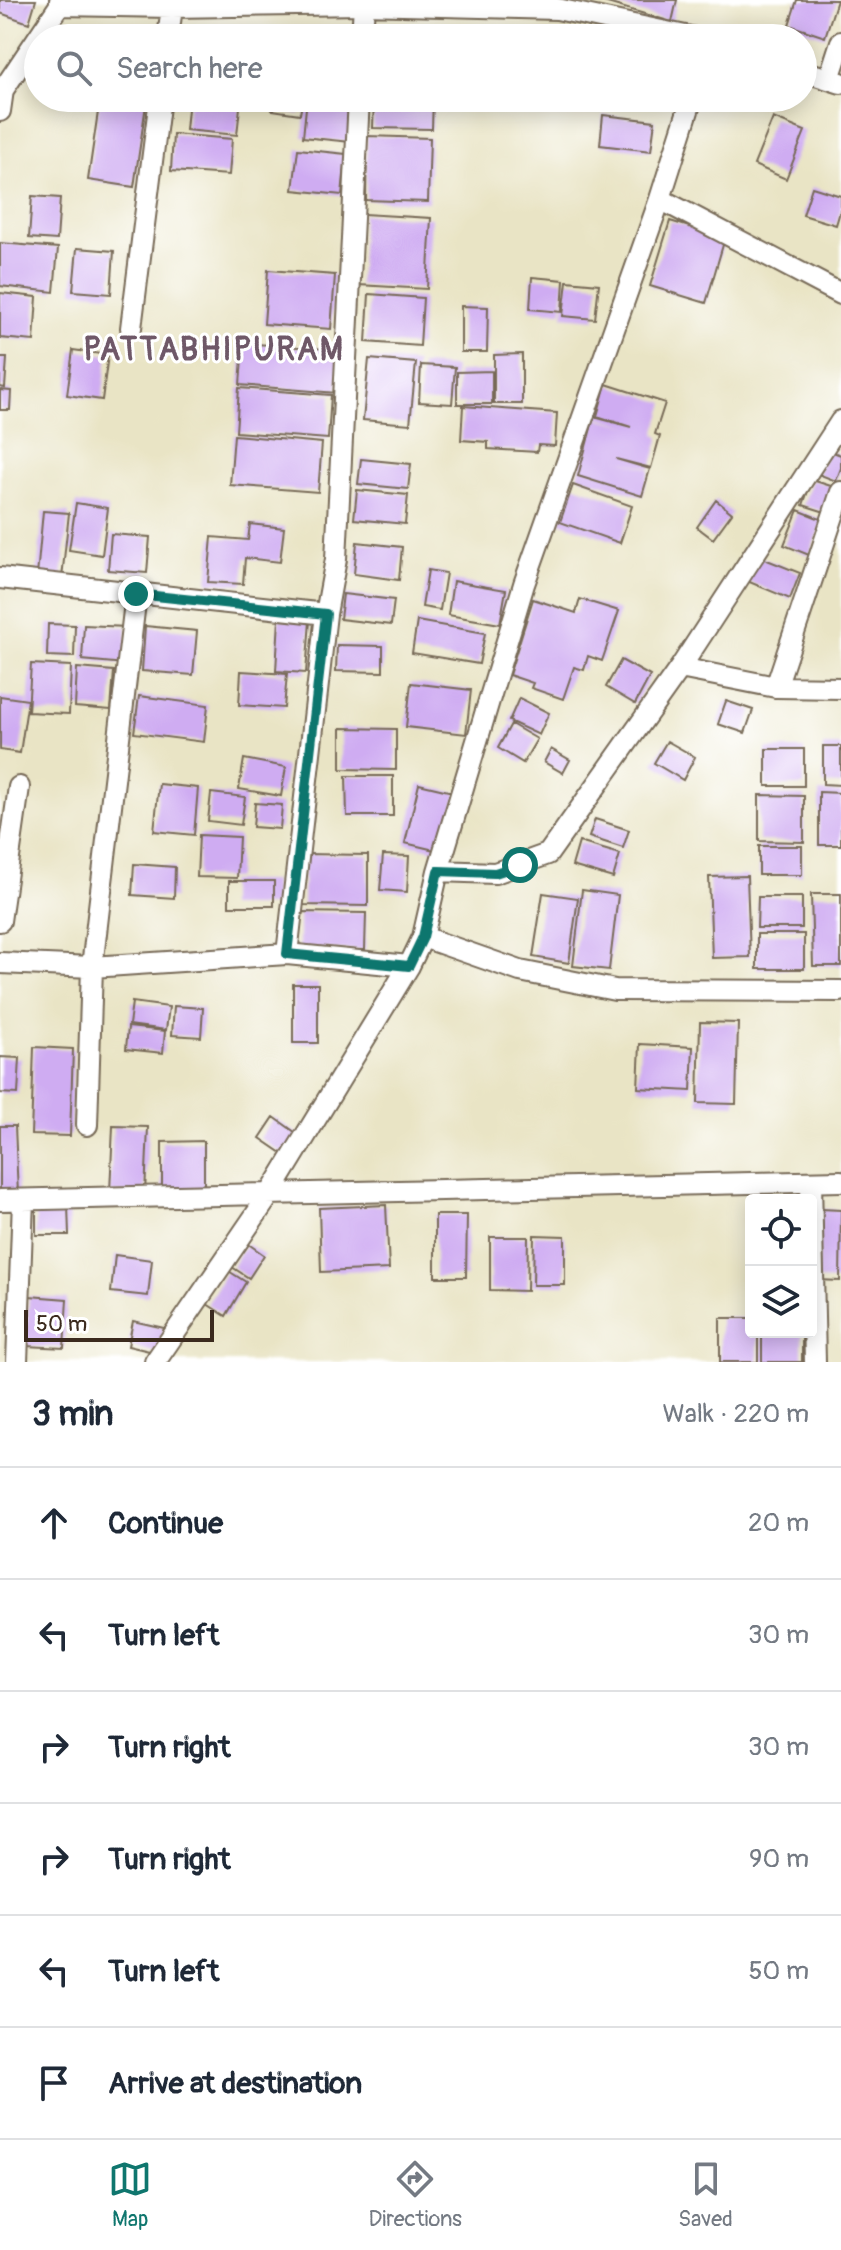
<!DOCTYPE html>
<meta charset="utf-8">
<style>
:root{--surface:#fff;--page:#f6f6f7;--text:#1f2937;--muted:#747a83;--line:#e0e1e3;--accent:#0f766e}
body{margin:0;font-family:Pangolin,sans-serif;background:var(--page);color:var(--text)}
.controls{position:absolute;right:24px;bottom:24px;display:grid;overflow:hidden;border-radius:8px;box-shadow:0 4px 20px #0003}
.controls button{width:72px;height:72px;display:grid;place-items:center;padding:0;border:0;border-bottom:2px solid var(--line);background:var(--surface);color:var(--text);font:40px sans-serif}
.scale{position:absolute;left:24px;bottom:20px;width:190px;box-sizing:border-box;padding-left:8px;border:4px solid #3b2a1e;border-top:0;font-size:22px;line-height:28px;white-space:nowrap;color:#3b2a1e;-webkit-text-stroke:6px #fff;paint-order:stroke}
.stop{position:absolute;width:24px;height:24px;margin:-18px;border:6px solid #0f766e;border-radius:50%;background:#fff}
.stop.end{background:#0f766e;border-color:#fff;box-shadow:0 2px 8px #0008}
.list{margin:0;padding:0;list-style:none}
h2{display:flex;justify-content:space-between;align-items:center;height:104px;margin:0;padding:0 32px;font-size:34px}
h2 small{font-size:26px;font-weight:400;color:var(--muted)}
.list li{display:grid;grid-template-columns:52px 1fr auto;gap:24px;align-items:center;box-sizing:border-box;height:112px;padding:0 32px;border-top:2px solid var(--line)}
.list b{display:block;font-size:30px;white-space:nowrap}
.list em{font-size:26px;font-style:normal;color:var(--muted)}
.icon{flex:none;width:44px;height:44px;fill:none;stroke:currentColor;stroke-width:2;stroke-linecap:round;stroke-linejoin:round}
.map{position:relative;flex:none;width:841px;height:1362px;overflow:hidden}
.search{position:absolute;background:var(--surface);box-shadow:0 4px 20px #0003;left:24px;right:24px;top:24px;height:88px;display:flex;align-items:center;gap:20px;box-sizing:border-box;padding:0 28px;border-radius:44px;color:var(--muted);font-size:30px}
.sheet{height:776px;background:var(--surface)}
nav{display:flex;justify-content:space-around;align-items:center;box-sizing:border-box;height:112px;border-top:2px solid var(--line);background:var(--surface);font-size:22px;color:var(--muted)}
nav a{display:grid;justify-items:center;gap:4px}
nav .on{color:var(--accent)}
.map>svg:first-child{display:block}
.building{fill:#cfacf2}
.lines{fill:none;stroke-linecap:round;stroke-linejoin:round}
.street-casing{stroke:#786b58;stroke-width:24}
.street{stroke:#fff;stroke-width:20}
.route{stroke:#0f766e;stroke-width:10}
.labels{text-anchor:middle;stroke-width:6;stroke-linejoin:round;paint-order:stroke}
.district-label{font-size:32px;font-weight:bold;letter-spacing:2px;fill:#6f5868;stroke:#fff}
</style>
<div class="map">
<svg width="841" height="1362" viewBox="0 0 841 1362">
<rect width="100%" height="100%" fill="#fff"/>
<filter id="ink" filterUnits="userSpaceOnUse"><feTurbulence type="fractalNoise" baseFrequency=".0125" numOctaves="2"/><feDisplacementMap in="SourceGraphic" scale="16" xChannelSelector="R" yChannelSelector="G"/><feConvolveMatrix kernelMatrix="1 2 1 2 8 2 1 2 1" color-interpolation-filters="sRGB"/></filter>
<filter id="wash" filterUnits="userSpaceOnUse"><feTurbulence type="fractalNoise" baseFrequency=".006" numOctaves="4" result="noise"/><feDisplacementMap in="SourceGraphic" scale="32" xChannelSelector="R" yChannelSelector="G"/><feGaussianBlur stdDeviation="1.8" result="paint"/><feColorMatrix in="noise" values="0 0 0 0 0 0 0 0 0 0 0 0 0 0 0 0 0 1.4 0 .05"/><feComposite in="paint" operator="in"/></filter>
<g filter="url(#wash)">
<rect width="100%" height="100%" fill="#e9e4c5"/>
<g id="blocks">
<path class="building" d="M0 0H36L29 23 0 13Z
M597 0H677L672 22Z
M797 0H837L825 37 789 25Z
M100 98H147L134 187 88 180Z
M189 98H241L237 135 186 130Z
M274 98H303L300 114 272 110Z
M307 98 354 101 350 142 303 137Z
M374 98H433L432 129 373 128Z
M502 98H538V104L502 103Z
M603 115 655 121 651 151 600 145Z
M773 118 805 131 786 179 754 165Z
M173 134 232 139 229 175 171 171Z
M367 136 430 138 428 202 366 200Z
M298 149 346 154 342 195 293 190Z
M812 187 841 196V208L836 225 803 215Z
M32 196 60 198 57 240 29 238Z
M363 214 431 218 427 289 359 285Z
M670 221 725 238 706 303 650 286Z
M0 243 58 248 54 292 0 286Z
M77 248 114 251 111 294 73 291Z
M268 270 335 275 331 329 264 324Z
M532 277 564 280 562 312 530 309Z
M567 281 599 284 595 319 563 316Z
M0 293 37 297 34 341 0 338Z
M369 294 423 298 420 346 366 342Z
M461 306 488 307 487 352H461Z
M243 343 340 350 337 393 240 385Z
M73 350 108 355 102 400 67 395Z
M522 354V404H494V355Z
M0 358H7L5 388 0 387Z
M369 359 416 363 410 424 363 420Z
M421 365 455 367 452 404 419 402Z
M492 371V404H457V372Z
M606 384 665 403 655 434 660 436 651 468 616 459 650 469 642 496 578 476 594 417 631 427 597 416Z
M239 388 331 395 328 439 236 432Z
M0 390 11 391 10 410H0Z
M463 406 557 413 555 446 538 445 537 452 488 449V442L461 440Z
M234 435 322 443 318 492 230 485Z
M827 450 841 455V468L836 481 818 474Z
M361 459 411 464 408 489 358 484Z
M812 480 834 487 825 512 803 505Z
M573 485 632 506 620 543 560 522Z
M357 490 408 495 405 524 354 519Z
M716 500 732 513 713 539 697 527Z
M76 503 108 508 102 555 69 550Z
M798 510 823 520 809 555 784 545Z
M43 511 69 513 62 578 37 576Z
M250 524 284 528 280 562 245 558 243 584 208 582 212 537 248 540Z
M111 534 150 537 147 573 108 570Z
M357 542 402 547 399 580 354 574Z
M757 556 800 573 790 599 747 581Z
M428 570 446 573 440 610 422 607Z
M453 581 506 590 500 624 448 615Z
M343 594 394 600 391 625 340 619Z
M533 599 576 613 580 599 619 611 602 661 588 656 584 670 574 667 563 699 531 688 533 683 509 675Z
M279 619 310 621 306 673 276 671Z
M417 621 485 633 479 664 412 653Z
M48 624 75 625 74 657 47 656Z
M84 625 127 627 125 664 82 660Z
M145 626 197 631 193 675 142 671Z
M337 645 383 646V672L336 671Z
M621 660 650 676 635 704 606 687Z
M31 664 71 666 69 714 28 712Z
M77 668 114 671 111 710 75 707Z
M241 671 287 674 284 708 239 705Z
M411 683 471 690 466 734 406 727Z
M0 696 28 700 20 753 0 750Z
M139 696 208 705 204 742 134 733Z
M519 698 549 713 539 735 509 721Z
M726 701 753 710 745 733 718 724Z
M511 724 537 739 523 763 498 748Z
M341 728 396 729V770L341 769Z
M667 741 695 757 683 780 654 763Z
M823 746H841V785L823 784Z
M551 749 570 760 563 773 544 762Z
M766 749H804V786H766Z
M244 759 286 767 281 796 239 789Z
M346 776H393V816H347Z
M159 784 198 788 194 835 154 831Z
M419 784 457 793 443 852 405 843Z
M819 792 841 793V845H819Z
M211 793 245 797 241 825 208 821Z
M759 795 804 796V842L759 841Z
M255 803 282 805 280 829 253 827Z
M595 819 629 830 623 848 589 837Z
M199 835 239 837 237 878 197 877Z
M579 842 620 854 613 878 572 866Z
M759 846H802V875H759Z
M304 854 368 855V906L303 905Z
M383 855 409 856 407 892 380 890Z
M134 864 175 867 174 898 132 895Z
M747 876 750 957 712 958 709 877Z
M229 881H274V906H229Z
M582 890 618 895 609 970 573 966Z
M543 893 578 898 569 963 533 957Z
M811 894H841V966H813Z
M758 897H802V928H757Z
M299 912 366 913 365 950 299 949Z
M757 934H804V969H757Z
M293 984H318V1043H293Z
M132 1002 169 1007 166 1030 129 1025Z
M174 1006 203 1008 201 1037 172 1035Z
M700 1022 738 1023 736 1104 698 1103Z
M128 1027 165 1031 163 1053 126 1049Z
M640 1044 693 1047 691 1091 638 1088Z
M34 1047 73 1049 70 1136 31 1135Z
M0 1057 20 1058 18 1094 0 1093Z
M274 1117 299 1135 285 1155 260 1138Z
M0 1126H15L18 1194H0Z
M113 1126 148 1127 145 1194 110 1192Z
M204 1141V1192H162V1142Z
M36 1205H68L69 1235H36Z
M386 1205 389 1269 321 1272 319 1208Z
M821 1209 841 1210 840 1281 818 1280Z
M435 1215H467L466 1277H435Z
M534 1235 565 1236V1285H533Z
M490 1237H528L527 1291 490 1290Z
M247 1243 264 1255 249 1278 232 1267Z
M115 1255 152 1260 148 1296 111 1292Z
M227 1270 246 1282 226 1316 207 1304Z
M29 1296 67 1299 64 1348 26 1346Z
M720 1318H751V1332H758V1362H720Z
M133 1321 164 1328 158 1353 128 1346Z
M762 1332H802V1362H762Z"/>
</g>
</g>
<g filter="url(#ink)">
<use href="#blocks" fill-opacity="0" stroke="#786b58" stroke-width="2"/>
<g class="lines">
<g class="street-casing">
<path id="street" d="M60 5 172 7 364 4 557 9 695 38
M168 38 172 7
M362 38 364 4
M803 71 841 83
M829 79 841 42
M0 111 3 90 60 5V0
M660 199 841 294
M131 328 160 98
M0 578 326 614
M680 668 776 687 841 688
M776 687 841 492
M438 871 495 873 548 854 680 668 841 421
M0 921 19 787
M423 937 520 971 615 990 841 991
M287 954 326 614 336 559 359 98
M0 963 92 967 287 954 409 966
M87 1125 92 967 136 594
M811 1182 815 1362
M0 1200 841 1181
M17 1362 23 1200
M155 1362 270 1194 409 966 423 937 438 871 524 584 660 199 692 98"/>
</g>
<use href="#street" class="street"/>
</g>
</g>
<g class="lines" filter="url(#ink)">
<path class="route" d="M136 594 326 614 287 954 409 966 423 937 438 871 495 873 520 865"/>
</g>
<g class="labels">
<g class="district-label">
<text x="214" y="360">PATTABHIPURAM</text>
</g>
</g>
</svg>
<div class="controls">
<button><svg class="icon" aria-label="locate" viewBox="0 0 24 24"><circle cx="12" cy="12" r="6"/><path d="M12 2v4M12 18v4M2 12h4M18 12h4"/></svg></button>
<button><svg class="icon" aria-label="layers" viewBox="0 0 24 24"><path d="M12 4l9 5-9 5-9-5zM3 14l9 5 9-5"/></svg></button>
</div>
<div class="scale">50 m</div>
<div class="stop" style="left:520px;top:865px"></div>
<div class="stop end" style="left:136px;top:594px"></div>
<div class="search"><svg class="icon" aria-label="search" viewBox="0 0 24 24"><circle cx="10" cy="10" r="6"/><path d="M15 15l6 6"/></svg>Search here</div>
</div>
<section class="sheet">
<h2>3 min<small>Walk · 220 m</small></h2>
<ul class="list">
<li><svg class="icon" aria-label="ahead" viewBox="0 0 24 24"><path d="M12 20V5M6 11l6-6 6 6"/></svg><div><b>Continue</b></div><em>20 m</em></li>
<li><svg class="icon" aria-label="left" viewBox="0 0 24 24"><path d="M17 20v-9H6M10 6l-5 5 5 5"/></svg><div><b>Turn left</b></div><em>30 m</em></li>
<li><svg class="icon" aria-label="right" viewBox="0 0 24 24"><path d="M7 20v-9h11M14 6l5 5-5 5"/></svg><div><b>Turn right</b></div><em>30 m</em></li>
<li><svg class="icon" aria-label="right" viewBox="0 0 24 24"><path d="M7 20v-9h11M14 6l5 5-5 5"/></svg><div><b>Turn right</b></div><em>90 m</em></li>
<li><svg class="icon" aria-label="left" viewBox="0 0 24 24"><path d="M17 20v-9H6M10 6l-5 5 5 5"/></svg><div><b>Turn left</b></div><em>50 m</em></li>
<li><svg class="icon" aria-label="arrive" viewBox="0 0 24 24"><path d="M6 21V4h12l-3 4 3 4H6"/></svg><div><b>Arrive at destination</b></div></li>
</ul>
</section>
<nav>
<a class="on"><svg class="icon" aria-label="map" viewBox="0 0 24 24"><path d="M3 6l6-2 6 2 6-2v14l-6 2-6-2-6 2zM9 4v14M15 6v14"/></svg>Map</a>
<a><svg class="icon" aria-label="directions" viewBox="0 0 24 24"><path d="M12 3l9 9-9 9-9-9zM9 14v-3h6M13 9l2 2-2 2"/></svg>Directions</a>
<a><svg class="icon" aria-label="saved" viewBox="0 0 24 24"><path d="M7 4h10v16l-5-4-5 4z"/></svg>Saved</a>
</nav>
